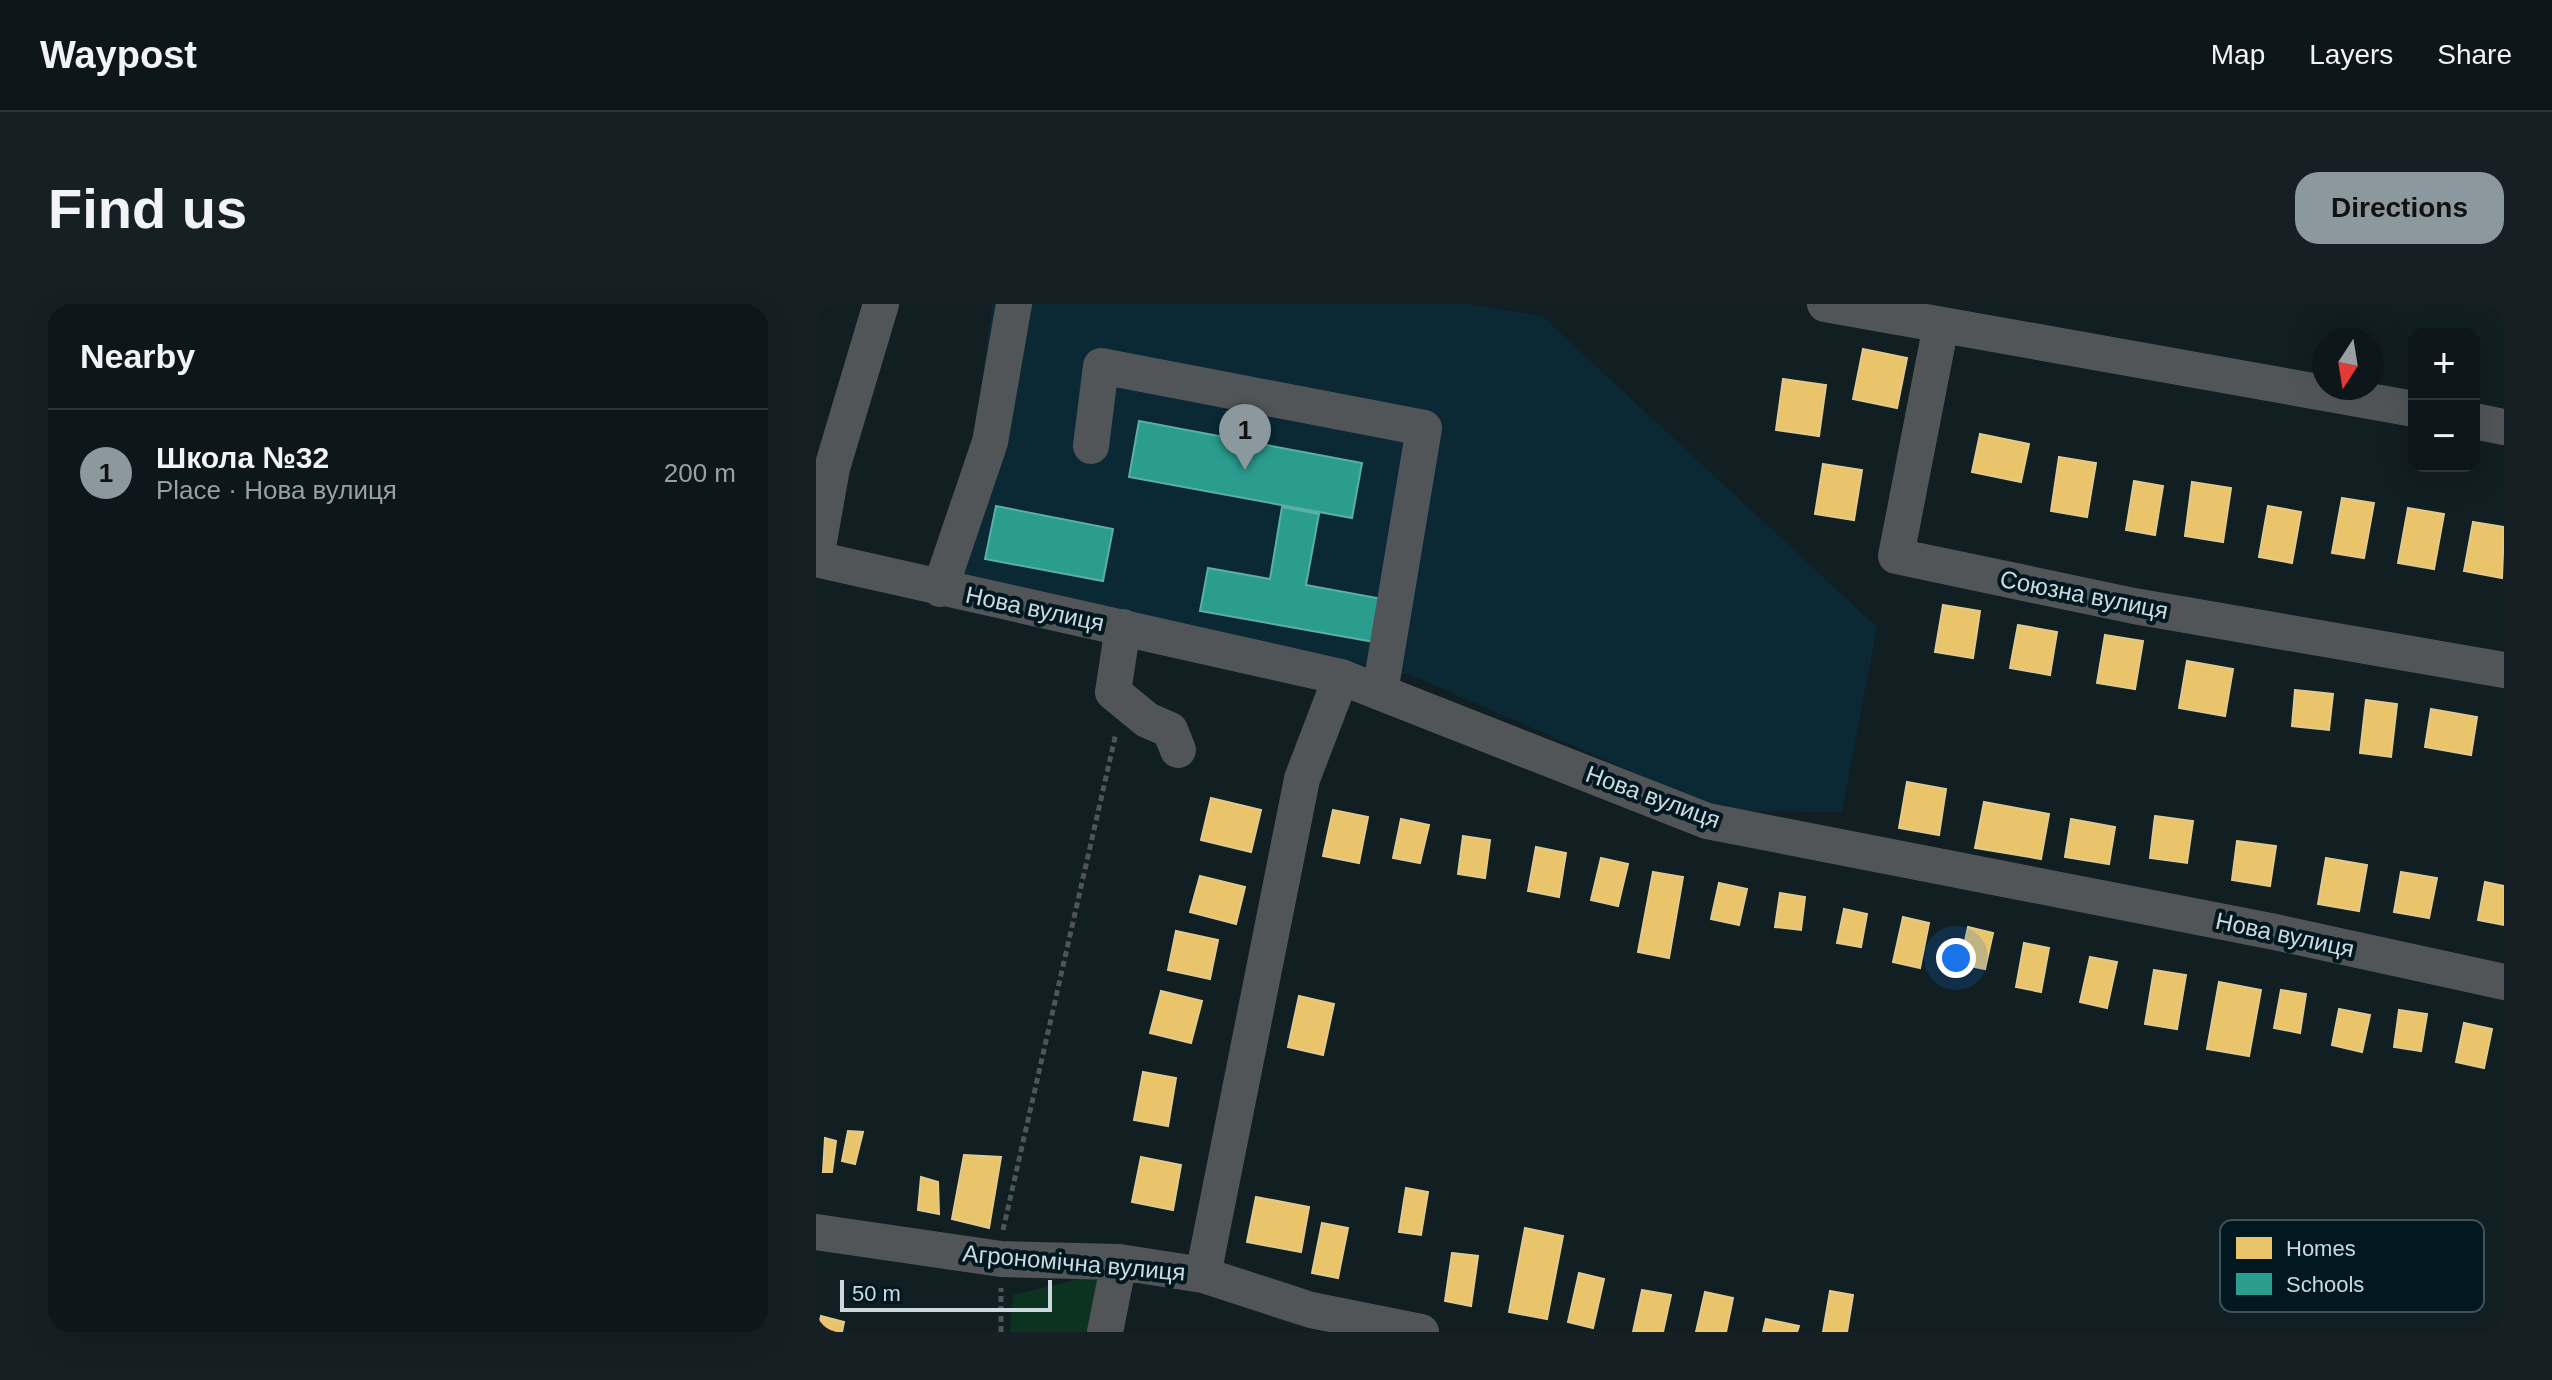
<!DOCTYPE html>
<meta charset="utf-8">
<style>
:root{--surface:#0d161a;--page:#161f23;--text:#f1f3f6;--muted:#9a9fa2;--line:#2d3539;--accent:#8b989d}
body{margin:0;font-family:Helvetica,sans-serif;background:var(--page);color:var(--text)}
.controls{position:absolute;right:24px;top:24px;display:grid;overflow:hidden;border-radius:16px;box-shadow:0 8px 32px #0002}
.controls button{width:72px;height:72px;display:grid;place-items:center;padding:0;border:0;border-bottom:2px solid var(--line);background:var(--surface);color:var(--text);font:40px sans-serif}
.compass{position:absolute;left:1496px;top:24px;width:72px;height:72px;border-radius:50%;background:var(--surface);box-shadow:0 8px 32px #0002;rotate:192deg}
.scale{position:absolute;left:24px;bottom:20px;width:212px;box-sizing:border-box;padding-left:8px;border:4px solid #ccd9df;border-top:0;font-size:22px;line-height:28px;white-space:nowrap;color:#ccd9df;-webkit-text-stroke:6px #021820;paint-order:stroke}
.you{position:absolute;left:1140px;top:654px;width:28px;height:28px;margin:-20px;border:6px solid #fff;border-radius:50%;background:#1a73e8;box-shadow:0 0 0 12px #1a73e833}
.badge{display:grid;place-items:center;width:52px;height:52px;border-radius:50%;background:var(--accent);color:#111;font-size:26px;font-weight:700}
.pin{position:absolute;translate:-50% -66px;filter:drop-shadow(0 2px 4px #0008)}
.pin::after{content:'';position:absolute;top:42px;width:28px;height:24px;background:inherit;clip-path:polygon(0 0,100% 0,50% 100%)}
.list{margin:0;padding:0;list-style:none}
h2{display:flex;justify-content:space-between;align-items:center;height:104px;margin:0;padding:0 32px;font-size:34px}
h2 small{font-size:26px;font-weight:400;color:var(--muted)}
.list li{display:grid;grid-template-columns:52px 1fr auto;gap:24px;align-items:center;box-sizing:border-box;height:128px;padding:0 32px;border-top:2px solid var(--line)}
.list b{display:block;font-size:30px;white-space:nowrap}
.list p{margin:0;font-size:26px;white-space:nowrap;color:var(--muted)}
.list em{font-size:26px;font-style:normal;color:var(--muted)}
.map{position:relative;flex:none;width:1688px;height:1028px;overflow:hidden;border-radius:24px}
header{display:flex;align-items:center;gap:48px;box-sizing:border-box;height:112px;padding:0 40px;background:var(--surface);border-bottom:2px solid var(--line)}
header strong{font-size:38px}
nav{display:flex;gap:44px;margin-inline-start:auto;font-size:28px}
.intro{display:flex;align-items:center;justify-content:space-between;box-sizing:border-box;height:192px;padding:0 48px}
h1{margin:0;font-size:56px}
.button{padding:20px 36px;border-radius:24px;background:var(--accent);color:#111;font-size:28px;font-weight:700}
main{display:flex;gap:48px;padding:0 48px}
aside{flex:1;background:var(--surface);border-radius:24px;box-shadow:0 8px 32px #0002}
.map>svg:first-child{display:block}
.built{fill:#0a2934}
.green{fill:#0c3220}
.homes{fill:#e9c46a;stroke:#e0ca8d;stroke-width:2}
.schools{fill:#2a9d8f;stroke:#5bafa7;stroke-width:2}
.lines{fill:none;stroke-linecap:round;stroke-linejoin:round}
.path{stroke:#4f5458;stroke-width:5;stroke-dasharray:6 4;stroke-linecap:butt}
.minor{stroke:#525558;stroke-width:36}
.labels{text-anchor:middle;stroke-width:8;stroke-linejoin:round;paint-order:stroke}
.street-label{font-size:24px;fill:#ccd9df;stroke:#021820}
.key{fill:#021820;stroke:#3f5259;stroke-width:2}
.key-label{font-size:22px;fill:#ccd9df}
</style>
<header>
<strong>Waypost</strong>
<nav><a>Map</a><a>Layers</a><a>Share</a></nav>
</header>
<div class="intro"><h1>Find us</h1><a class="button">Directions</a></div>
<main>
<aside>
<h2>Nearby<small></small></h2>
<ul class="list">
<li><span class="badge">1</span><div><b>Школа №32</b><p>Place · Нова вулиця</p></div><em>200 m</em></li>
</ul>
</aside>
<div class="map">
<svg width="1688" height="1028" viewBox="0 0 1688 1028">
<rect width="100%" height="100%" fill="#111e22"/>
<path class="built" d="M176 0H656L726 12 1061 323 1026 508 906 507 597 372 141 269Z"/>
<path class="green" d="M288 969 277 1028H194L197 991Z"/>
<path class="homes" d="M1047 45 1091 54 1081 104 1037 95Z
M967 75 1010 81 1003 132 960 126Z
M1164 130 1213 140 1205 178 1156 168Z
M1243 153 1280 159 1271 213 1235 207Z
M1007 160 1046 166 1038 216 999 210Z
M1318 177 1347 182 1339 231 1310 226Z
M1376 178 1415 184 1407 238 1369 232Z
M1526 194 1558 199 1548 254 1516 249Z
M1452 202 1485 208 1476 259 1443 253Z
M1592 204 1628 210 1618 265 1582 259Z
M1657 218 1688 223 1686 274 1648 267Z
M1127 301 1164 307 1157 354 1119 348Z
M1202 321 1241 328 1234 371 1194 364Z
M1289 331 1327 337 1319 385 1281 379Z
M1371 357 1417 365 1409 412 1363 404Z
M1479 386 1517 390 1513 426 1476 422Z
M1550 396 1581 400 1575 453 1544 449Z
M1615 405 1661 413 1655 451 1609 443Z
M1091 478 1130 485 1123 531 1083 524Z
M395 494 445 506 435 548 385 536Z
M1168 498 1233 510 1225 555 1159 544Z
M517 506 552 513 543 559 507 552Z
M1339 512 1377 517 1371 559 1334 554Z
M585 515 613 521 604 559 577 554Z
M1255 515 1299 523 1293 560 1249 553Z
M647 532 674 536 669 574 642 570Z
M1421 537 1460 542 1454 582 1416 576Z
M720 543 750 549 743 593 712 587Z
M785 554 812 560 802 602 775 596Z
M1510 554 1551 561 1543 607 1502 600Z
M837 568 867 573 853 654 822 648Z
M1585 568 1621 574 1613 614 1578 608Z
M384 572 429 583 420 620 374 608Z
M1669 578 1688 582V621L1662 616Z
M903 579 931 585 923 621 895 615Z
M964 589 989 593 985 626 959 623Z
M1028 605 1051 610 1045 643 1021 639Z
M1087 613 1113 619 1104 664 1077 658Z
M1152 623 1177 629 1169 665 1144 660Z
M360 627 402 636 394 675 352 666Z
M1208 639 1233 644 1225 688 1200 683Z
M1274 653 1301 658 1291 704 1264 698Z
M1338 666 1370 671 1361 725 1329 720Z
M1403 678 1445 686 1433 752 1391 745Z
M1465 686 1490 690 1484 729 1458 724Z
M345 687 386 697 375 739 334 729Z
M483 692 518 700 507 751 472 743Z
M1523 705 1554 711 1546 748 1516 741Z
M1583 706 1611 710 1605 747 1578 743Z
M1648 719 1676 725 1668 764 1640 758Z
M327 768 360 774 352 822 318 816Z
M32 827 47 828 39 860 26 857Z
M9 834 20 837 16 868H7Z
M148 851 185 853 173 924 136 915Z
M325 853 365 861 357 906 316 898Z
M105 873 122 878 123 910 102 906Z
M590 884 612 888 605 931 583 928Z
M440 893 493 903 485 948 431 938Z
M506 919 532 924 522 974 496 969Z
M709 924 747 932 731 1015 693 1008Z
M636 949 662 952 655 1002 629 997Z
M763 969 788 975 777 1024 752 1018Z
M826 986 855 991 847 1028H817Z
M1014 987 1037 991 1031 1028H1007Z
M889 988 917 994 910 1028H880Z
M5 1012 28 1018 26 1028H2Z
M950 1015 983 1022 981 1028H947Z"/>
<path class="schools" d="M323 117 546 159 536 214 313 173Z
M180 202 297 225 287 277 169 255Z
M466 203 503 210 490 281 572 296 564 339 384 307 392 264 454 275Z"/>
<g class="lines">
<path class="path" d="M187 926 300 429
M185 1028V984"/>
<path class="minor" d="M1009 0 1598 105
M1125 21 1080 252 1318 302 1688 366
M1658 117 1688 123
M275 142 285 62 608 124 564 388
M0 254 16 164 65 0
M0 255 525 373 891 517 1459 628 1688 678
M124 285 174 138 198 0
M307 323 297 388 331 416 354 426 362 446
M0 928 185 955 303 958 387 971 495 1006 605 1028
M387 971 486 475 525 373
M289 1028 303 958"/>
</g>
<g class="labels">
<g class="street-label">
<text transform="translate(1268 291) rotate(11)" y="8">Союзна вулиця</text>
<text transform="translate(219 305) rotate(12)" y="8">Нова вулиця</text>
<text transform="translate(837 493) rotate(20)" y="8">Нова вулиця</text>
<text transform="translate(1469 631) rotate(12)" y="8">Нова вулиця</text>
<text transform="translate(258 959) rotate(5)" y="8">Агрономічна вулиця</text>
</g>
</g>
<rect x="1404" y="916" width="264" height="92" rx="12" class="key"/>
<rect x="1420" y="933" width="36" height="22" fill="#e9c46a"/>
<rect x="1420" y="969" width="36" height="22" fill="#2a9d8f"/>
<g class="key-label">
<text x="1470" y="952">Homes</text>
<text x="1470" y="988">Schools</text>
</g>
</svg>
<div class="controls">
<button>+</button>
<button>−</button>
</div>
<svg class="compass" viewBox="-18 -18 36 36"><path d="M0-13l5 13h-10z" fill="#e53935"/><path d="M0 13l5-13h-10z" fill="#9a9fa2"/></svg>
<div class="scale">50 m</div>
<div class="you"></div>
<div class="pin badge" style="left:429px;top:166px">1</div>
</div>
</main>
